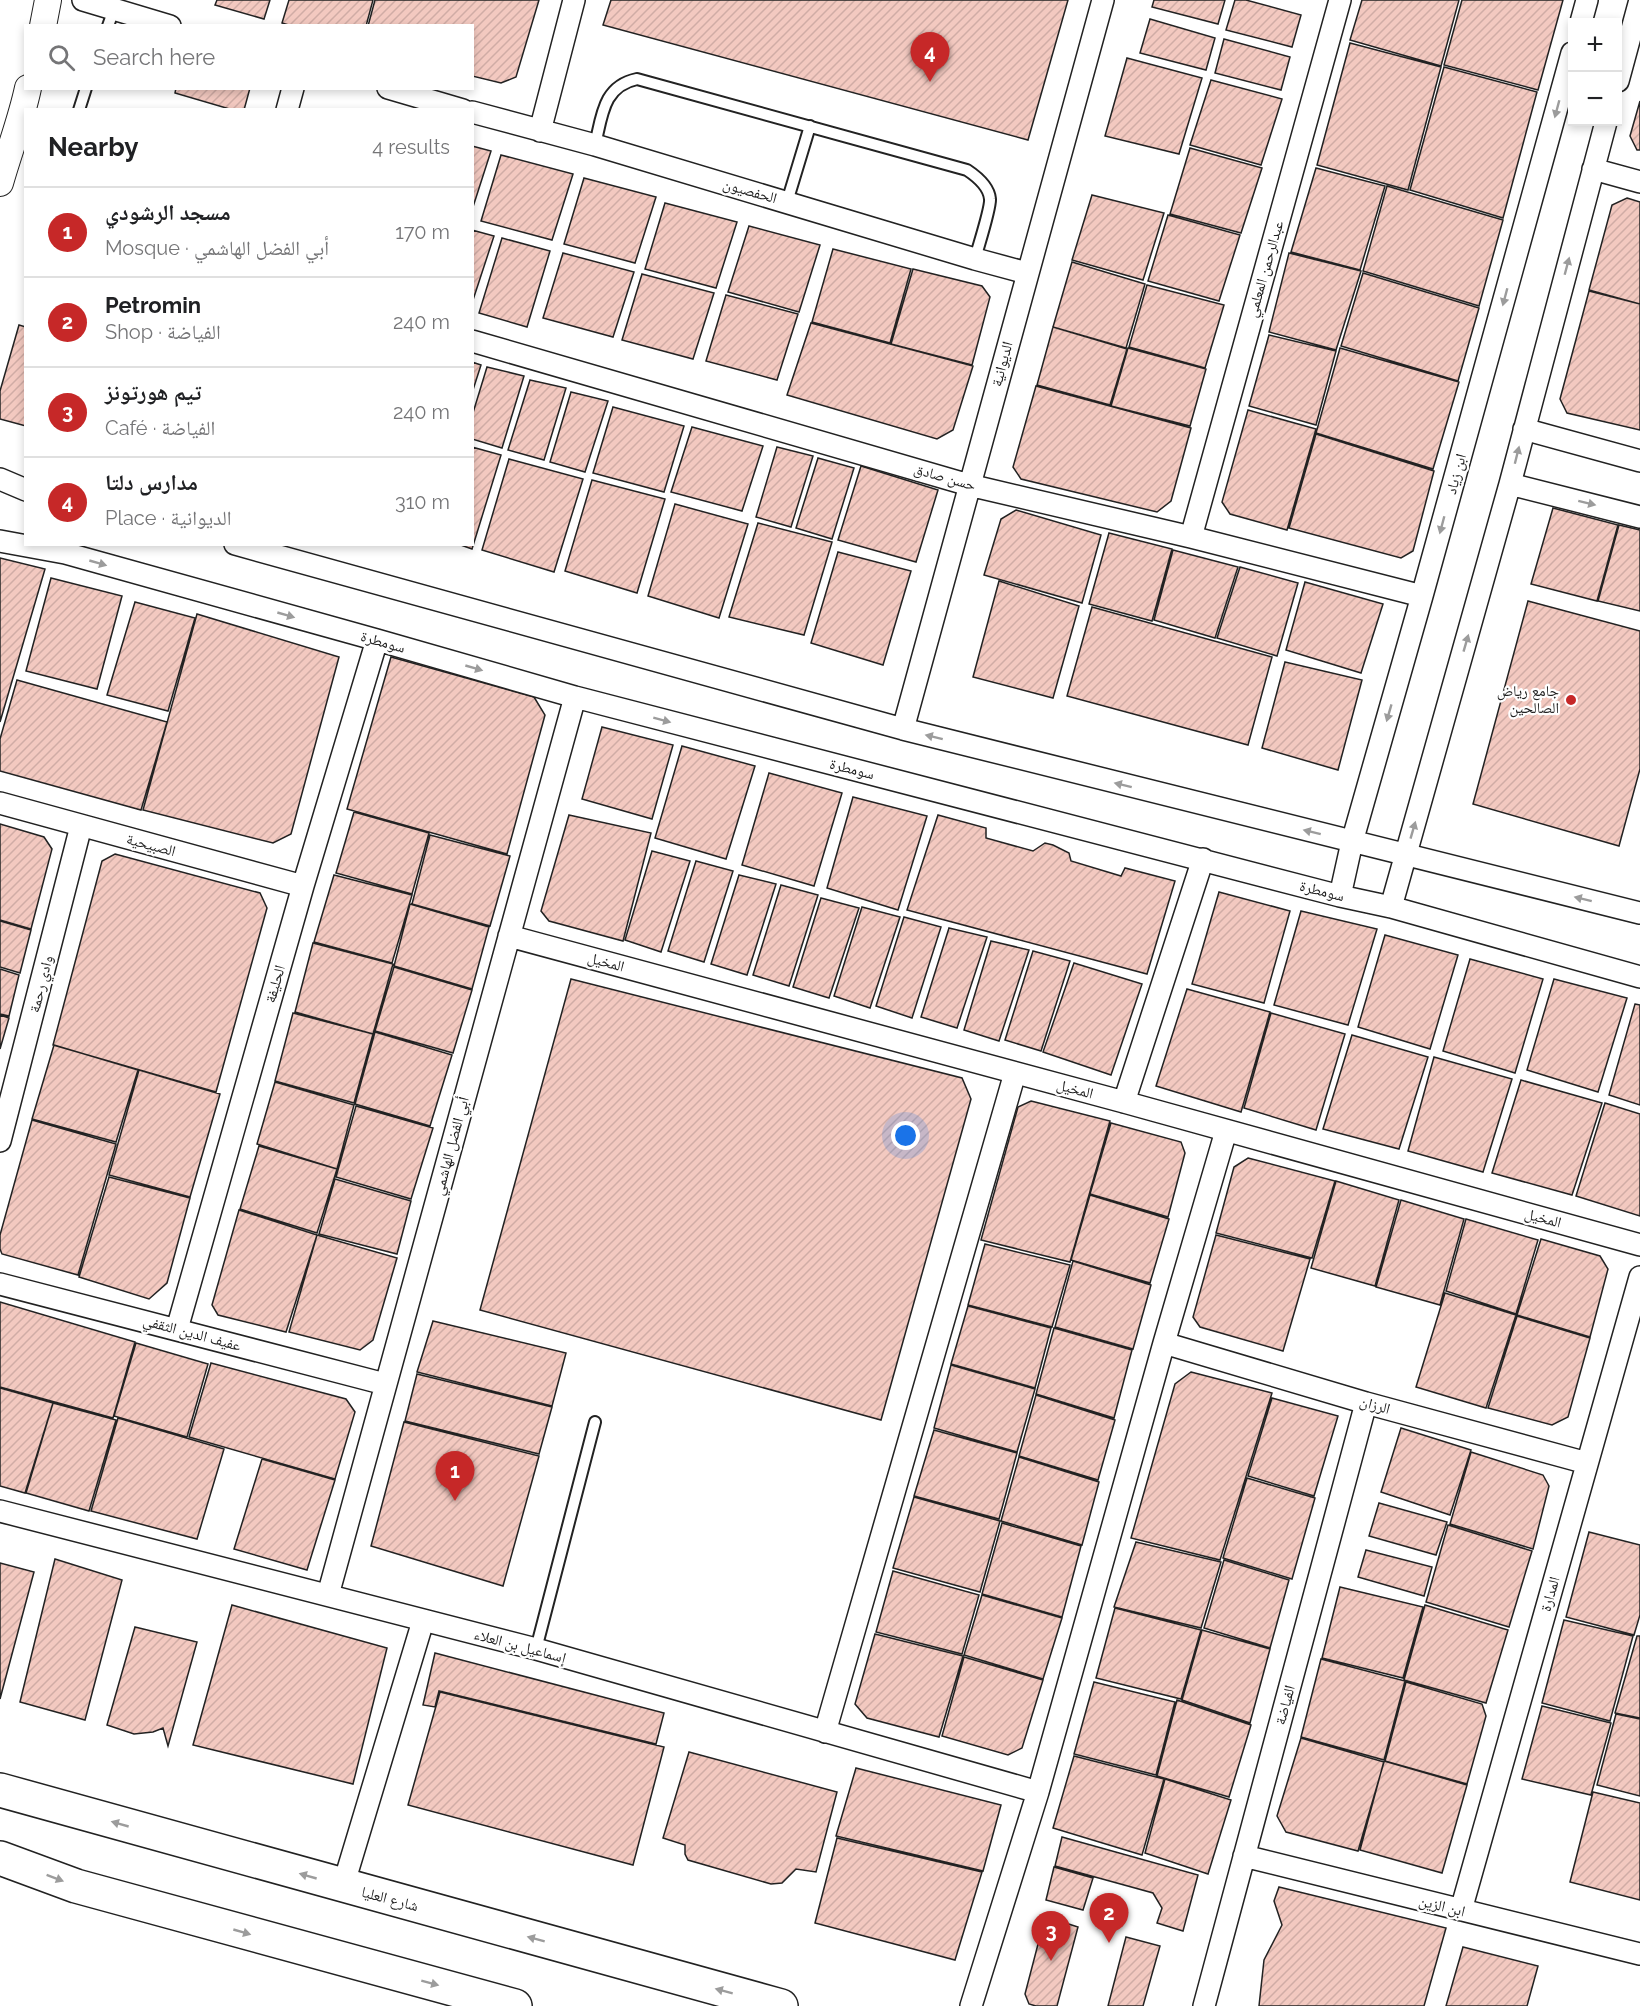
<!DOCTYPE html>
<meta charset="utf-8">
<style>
:root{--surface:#fff;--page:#f2f2f2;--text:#202124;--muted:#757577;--line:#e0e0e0;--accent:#c62828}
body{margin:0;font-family:Raleway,"Noto Naskh Arabic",sans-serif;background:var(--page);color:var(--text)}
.controls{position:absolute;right:18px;top:18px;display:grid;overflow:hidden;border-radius:0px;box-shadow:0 3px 9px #0003}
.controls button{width:54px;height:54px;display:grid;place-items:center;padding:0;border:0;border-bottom:2px solid var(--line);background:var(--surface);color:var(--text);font:30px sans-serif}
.you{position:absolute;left:906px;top:1136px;width:21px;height:21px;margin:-15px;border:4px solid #fff;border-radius:50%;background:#1a73e8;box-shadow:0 0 0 9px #1a73e833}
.badge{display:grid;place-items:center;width:39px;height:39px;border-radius:50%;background:var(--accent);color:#fff;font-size:20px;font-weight:700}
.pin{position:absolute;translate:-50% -50px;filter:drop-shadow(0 2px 3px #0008)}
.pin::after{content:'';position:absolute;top:32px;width:21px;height:18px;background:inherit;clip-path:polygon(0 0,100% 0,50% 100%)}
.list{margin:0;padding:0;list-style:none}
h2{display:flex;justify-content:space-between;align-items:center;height:78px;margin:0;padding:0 24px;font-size:26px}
h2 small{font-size:20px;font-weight:400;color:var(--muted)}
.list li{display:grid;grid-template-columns:39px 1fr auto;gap:18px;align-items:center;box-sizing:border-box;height:90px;padding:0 24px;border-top:2px solid var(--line)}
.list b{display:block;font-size:22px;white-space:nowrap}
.list p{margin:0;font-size:20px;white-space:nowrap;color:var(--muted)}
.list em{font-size:20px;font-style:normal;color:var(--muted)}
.icon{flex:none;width:33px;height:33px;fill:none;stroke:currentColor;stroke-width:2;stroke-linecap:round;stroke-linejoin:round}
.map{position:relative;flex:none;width:1640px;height:2006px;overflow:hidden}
.search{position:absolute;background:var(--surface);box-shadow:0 3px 9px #0003;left:24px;top:24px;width:450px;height:66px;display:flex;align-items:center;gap:15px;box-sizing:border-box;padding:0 21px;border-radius:0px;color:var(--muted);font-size:22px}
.panel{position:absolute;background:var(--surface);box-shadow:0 3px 9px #0003;left:24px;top:108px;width:450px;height:438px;border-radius:0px}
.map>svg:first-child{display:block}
.building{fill:url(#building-hatch);stroke:#222;stroke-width:1.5}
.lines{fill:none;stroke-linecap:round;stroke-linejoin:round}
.service-casing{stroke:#222;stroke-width:14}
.minor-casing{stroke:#222;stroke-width:24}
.tertiary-casing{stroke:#222;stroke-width:28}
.primary-casing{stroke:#222;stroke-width:36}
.service{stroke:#fff;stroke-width:10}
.minor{stroke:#fff;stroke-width:21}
.tertiary{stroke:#fff;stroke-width:26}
.primary{stroke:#fff;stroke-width:33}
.oneway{fill:#9c9c9c}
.poi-dot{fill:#c62828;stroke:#fff;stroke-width:2}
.labels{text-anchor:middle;stroke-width:4.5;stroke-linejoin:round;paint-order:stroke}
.street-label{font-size:15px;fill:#222;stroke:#fff}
.poi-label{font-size:15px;fill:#222;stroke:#fff;text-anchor:end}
</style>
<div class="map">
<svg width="1640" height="2006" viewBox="0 0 1640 2006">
<defs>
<pattern id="building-hatch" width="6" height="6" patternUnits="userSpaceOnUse" patternTransform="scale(1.5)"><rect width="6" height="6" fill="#f3c9c0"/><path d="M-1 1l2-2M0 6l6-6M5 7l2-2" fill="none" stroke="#d0aca5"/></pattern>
</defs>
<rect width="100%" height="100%" fill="#fff"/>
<path class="building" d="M217 0H270L264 19 215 5Z
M289 0H373L366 26H292L282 23Z
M375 0H539L516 77 501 83 472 76V26H368Z
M611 0H1068L1028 140 603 25Z
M1154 0H1225L1218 24 1152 7Z
M1235 0H1246L1301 15 1292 47 1226 30Z
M1362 0H1459L1441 66 1350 40Z
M1462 0H1563L1538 90 1444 65Z
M1150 19 1215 38 1206 70 1140 53Z
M1224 39 1290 57 1281 90 1215 73Z
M1350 43 1441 67 1408 190 1317 165Z
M1127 58 1202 78 1179 154 1105 136Z
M1444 67 1537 92 1503 218 1410 190Z
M1211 80 1282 99 1261 165 1190 145Z
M176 88H250L244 110H233L175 93Z
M1640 101V150H1637L1630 136Z
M472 146 491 151 472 210Z
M1190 148 1262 168 1241 233 1170 214Z
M501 155 573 174 552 240 481 221Z
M1316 168 1385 186 1360 270 1291 252Z
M584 178 656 197 635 263 564 244Z
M1387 186 1503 220 1479 306 1363 271Z
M1092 195 1164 213 1143 280 1072 260Z
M1627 198 1640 202V304L1589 290 1612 205Z
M665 203 737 222 716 288 645 269Z
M1168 215 1240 235 1219 301 1148 281Z
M749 226 820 245 799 312 728 292Z
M472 230 494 236 472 303Z
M502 238 550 251 527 327 479 313Z
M833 249 911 269 890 343 812 322Z
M563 253 634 272 613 337 543 318Z
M1289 253 1361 271 1336 350 1269 332Z
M1072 262 1145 284 1126 348 1053 327Z
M913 269 982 286 990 297 972 365 891 344Z
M1363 273 1479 308 1458 381 1341 346Z
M642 274 714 293 693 359 622 340Z
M1147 285 1224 305 1205 368 1129 347Z
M1589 291 1640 304V430L1567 413 1560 399Z
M726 295 798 314 777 380 706 361Z
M811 323 973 366 953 430 937 439 787 395Z
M19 325 26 327V426L0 419V391Z
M1053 327 1127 349 1110 405 1037 385Z
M1269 335 1336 351 1316 425 1249 406Z
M1128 348 1206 369 1190 426 1111 406Z
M1340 348 1459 382 1433 469 1316 433Z
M472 362 481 365 472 393Z
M487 367 524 376 502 448 472 439V416Z
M530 380 566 388 544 460 508 450Z
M1036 386 1191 428 1171 501 1157 512 1021 479 1013 467Z
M571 392 608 401 585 472 550 462Z
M613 407 684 426 664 492 593 473Z
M1248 410 1316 429 1287 530 1230 514 1222 502Z
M692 427 763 446 742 511 671 492Z
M1316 434 1434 471 1413 551 1401 558 1289 528Z
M472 447 501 455 472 549 458 544H472Z
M777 447 813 456 791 527 756 517Z
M818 458 854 468 832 539 796 528Z
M509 459 583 479 554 572 482 550Z
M861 466 938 490 916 562 838 540Z
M592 480 665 499 637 593 565 571Z
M675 504 748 524 719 618 648 596Z
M1553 508 1618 525 1597 601 1531 584Z
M1016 510 1101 535 1082 603 984 575 1001 519Z
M758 523 832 542 804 635 729 617Z
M1619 525 1640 530V611L1598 601Z
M1109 533 1172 549 1152 621 1089 604Z
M1173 550 1238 567 1215 638 1154 620Z
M838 552 911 571 883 665 811 643Z
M0 558 45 569 0 722Z
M1240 567 1298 583 1277 656 1217 638Z
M51 578 122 596 97 689 26 671Z
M999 581 1079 606 1053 698 973 677Z
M1305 582 1383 604 1361 673 1286 650Z
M1528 601 1640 631V769L1619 846 1473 804Z
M135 602 195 618 168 711 107 695Z
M1092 607 1272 657 1248 745 1067 696Z
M197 614 339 657 291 834 273 843 143 810Z
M391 657 534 697 545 715 507 854 347 809Z
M1285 662 1362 680 1338 770 1262 748Z
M17 680 167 722 141 810 0 771V739Z
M602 727 673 745 652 819 582 799Z
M682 746 755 766 726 859 655 838Z
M769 773 842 793 814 886 742 865Z
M853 797 927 816 898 910 827 888Z
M354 812 429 833 412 894 336 873Z
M569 815 651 833 623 941 549 921 541 911Z
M938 815 986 828V838L1033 851 1045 843 1053 845 1069 853 1071 861 1121 876 1125 868 1175 881 1147 974 907 910Z
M0 824 44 837 52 849 31 929 0 920Z
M430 835 510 856 490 926 412 904Z
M652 851 690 861 661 952 625 940Z
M115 854 260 893 267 908 216 1092 53 1045 102 861Z
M696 861 733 871 704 962 668 951Z
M334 875 412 895 392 963 314 942Z
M739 875 776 884 747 975 711 964Z
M781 885 818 895 789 986 753 975Z
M1219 892 1290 911 1264 1003 1192 984Z
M821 898 859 908 829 998 793 987Z
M410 904 489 927 472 989 394 966Z
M862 907 900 917 870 1008 834 996Z
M1301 911 1377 929 1348 1025 1274 1005Z
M904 917 941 927 912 1018 876 1006Z
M0 921 31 930 20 973 0 967Z
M949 928 987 937 957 1028 921 1017Z
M1385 935 1458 955 1430 1049 1358 1027Z
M991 941 1029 950 999 1041 964 1030Z
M313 943 393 964 373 1034 295 1012Z
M1033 951 1070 961 1041 1051 1005 1040Z
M1470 959 1543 979 1515 1073 1443 1051Z
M1074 963 1142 984 1111 1075 1043 1052Z
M394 967 472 990 453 1053 375 1031Z
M0 969 19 975 9 1016 0 1014Z
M571 979 962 1078 971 1099 881 1420 480 1310Z
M1554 979 1627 998 1598 1092 1527 1070Z
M1187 989 1270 1012 1241 1112 1156 1086Z
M1635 1004 1640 1005V1105L1609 1095Z
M293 1013 373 1034 354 1103 275 1081Z
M1271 1013 1345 1034 1316 1130 1244 1108Z
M0 1015 9 1018 0 1049Z
M375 1032 452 1055 430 1126 355 1104Z
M1352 1035 1428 1057 1399 1149 1323 1129Z
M54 1045 138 1070 116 1142 32 1119Z
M1434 1057 1512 1079 1483 1172 1408 1151Z
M139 1070 220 1094 190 1197 109 1175Z
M1521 1080 1602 1103 1572 1195 1492 1173Z
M275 1082 354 1105 337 1169 257 1144Z
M1031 1101 1110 1121 1070 1262 981 1240 1018 1107Z
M1605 1103 1640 1114V1216L1576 1196Z
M356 1106 433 1128 411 1199 336 1177Z
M32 1120 116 1144 78 1275 2 1254 0 1249V1235Z
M1111 1123 1181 1142 1185 1153 1168 1217 1090 1194Z
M259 1146 337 1169 317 1233 240 1209Z
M1248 1158 1335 1181 1312 1258 1216 1233 1234 1167Z
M109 1177 190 1198 167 1283 149 1299 79 1277Z
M335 1179 411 1201 397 1254 319 1234Z
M1336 1181 1399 1200 1375 1286 1311 1268Z
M1090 1195 1169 1219 1150 1283 1071 1260Z
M1401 1200 1464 1219 1440 1305 1376 1287Z
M239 1210 317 1235 286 1332 218 1315 212 1305Z
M1466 1219 1538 1240 1516 1314 1446 1291Z
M317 1235 397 1258 373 1340 360 1350 289 1332Z
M1216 1235 1310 1259 1283 1351 1200 1327 1193 1317Z
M1541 1239 1600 1256 1608 1269 1590 1337 1517 1315Z
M985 1244 1070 1265 1052 1327 968 1305Z
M1073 1261 1151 1285 1133 1349 1055 1327Z
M1445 1293 1516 1315 1486 1408 1416 1387Z
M0 1302 135 1342 113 1418 0 1387Z
M968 1306 1051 1328 1035 1388 951 1364Z
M1517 1316 1590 1338 1568 1417 1552 1425 1488 1408Z
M433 1321 566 1353 552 1406 417 1372Z
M1054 1328 1132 1350 1114 1418 1036 1394Z
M136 1343 208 1364 187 1437 114 1416Z
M211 1363 346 1399 355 1412 335 1479 189 1437Z
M951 1365 1035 1389 1017 1452 934 1428Z
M1191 1372 1272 1393 1220 1560 1131 1538 1175 1384Z
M417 1374 552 1407 539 1454 405 1421Z
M0 1388 53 1403 25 1493 0 1486Z
M1036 1395 1115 1420 1098 1480 1019 1456Z
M1272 1398 1338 1416 1314 1496 1248 1476Z
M53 1403 116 1420 89 1511 26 1493Z
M118 1418 224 1449 197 1539 91 1511Z
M404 1422 539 1456 503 1586 371 1546Z
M1401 1428 1471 1450 1450 1515 1381 1492Z
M934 1430 1017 1453 999 1519 914 1496Z
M1471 1452 1543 1475 1549 1486 1533 1549 1450 1524Z
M1019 1457 1099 1482 1082 1545 1001 1521Z
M262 1459 335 1480 307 1570 234 1549Z
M1247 1478 1315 1498 1292 1579 1223 1558Z
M914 1497 1000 1521 980 1592 893 1568Z
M1379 1503 1447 1522 1436 1555 1369 1536Z
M1002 1523 1081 1546 1062 1617 982 1594Z
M1448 1525 1532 1551 1509 1627 1426 1602Z
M1589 1532 1640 1545V1615L1634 1635 1566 1617Z
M1136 1542 1221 1562 1201 1628 1114 1607Z
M1366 1550 1432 1567 1424 1596 1358 1577Z
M55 1559 122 1580 85 1720 20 1702Z
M1224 1560 1289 1580 1270 1648 1204 1628Z
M0 1563 34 1572 0 1699Z
M893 1571 979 1595 962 1654 876 1632Z
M1340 1587 1423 1607 1403 1678 1322 1658Z
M982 1595 1062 1618 1043 1679 964 1655Z
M232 1605 387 1648 353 1784 193 1745Z
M1425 1605 1508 1630 1486 1703 1404 1680Z
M1115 1608 1201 1630 1181 1699 1096 1678Z
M1564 1620 1633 1636 1610 1721 1542 1703Z
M135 1627 197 1642 168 1746 163 1728 153 1732 134 1734 107 1725Z
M1202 1630 1270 1649 1250 1723 1182 1700Z
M875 1634 963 1656 939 1737 867 1718 855 1704Z
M1637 1636H1640V1718L1615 1713Z
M435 1653 664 1713 656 1744 439 1691 435 1707 423 1705Z
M964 1657 1043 1680 1022 1748 1008 1755 942 1736Z
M1321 1659 1405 1681 1384 1760 1301 1737Z
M1094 1682 1175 1702 1156 1775 1074 1754Z
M1406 1682 1482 1704 1486 1716 1467 1784 1385 1761Z
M440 1692 664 1747 633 1865 408 1805Z
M1177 1700 1251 1725 1229 1797 1157 1776Z
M1542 1706 1611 1723 1591 1795 1522 1779Z
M1616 1714 1640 1719V1796L1597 1785Z
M1301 1738 1384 1762 1358 1851 1286 1832 1277 1816Z
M689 1752 837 1792 816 1872 796 1869 782 1883 771 1884 688 1860 685 1854V1845L663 1838Z
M1074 1756 1164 1779 1142 1855 1053 1828Z
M1384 1761 1467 1785 1442 1873 1360 1850Z
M856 1768 1001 1805 983 1871 836 1836Z
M1165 1779 1231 1800 1208 1874 1145 1853Z
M1593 1792 1640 1803V1900L1570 1882Z
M1062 1837 1198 1875 1183 1931 1157 1923 1162 1908 1153 1893 1055 1866Z
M837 1838 982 1872 955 1960 815 1923Z
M1054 1867 1093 1878 1083 1910 1046 1900Z
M1279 1887 1446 1928 1424 2006H1259L1264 1960 1282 1925 1274 1901Z
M1053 1919 1078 1927 1057 2006H1036L1029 2004 1025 1994 1043 1925Z
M1126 1937 1160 1946 1143 2006H1108Z
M1463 1947 1538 1966 1527 2006H1446Z"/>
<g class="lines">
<g class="service-casing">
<path id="service" d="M108 26 114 9
M79 110 86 88
M595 145C602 116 603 86 637 79L967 170C976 176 989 187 990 199 991 208 978 247 975 259
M787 202 810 126
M536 1649 595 1422"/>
</g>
<g class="minor-casing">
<path id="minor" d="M83 0 170 26
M1581 22 1587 0
M1618 81 1640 0
M388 88 463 110
M287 110 293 88
M472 112 595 145 975 259 1027 273
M540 131 574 0
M1593 169 1640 182
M472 341 969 485 1191 537 1422 596
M1524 429 1640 461
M0 479 26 490
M1510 484 1640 517
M1191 537 1340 0
M0 541 65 553 377 640 575 697 1340 896 1391 907 1640 977
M235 544 903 729 1640 913
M903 729 1103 0
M0 803 303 886
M1340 896 1352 842 1422 596 1572 53
M1391 907 1510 484 1606 122
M509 936 1124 1102 1640 1245
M1124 1102 1203 859
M0 1141 81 826
M0 1284 385 1384
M177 1329 303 886 377 640
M1164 1343 1366 1403 1587 1463
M0 1511 536 1649 1038 1792
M328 1595 575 697
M825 1732 1015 1073
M1244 1856 1640 1954
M343 1886 423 1621
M1461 1910 1640 1277
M971 2006 1038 1792 1164 1343 1226 1131
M1204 2006 1366 1403"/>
</g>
<g class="tertiary-casing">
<path id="tertiary" d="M43 26 48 0
M0 183C9 151 21 121 28 88"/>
</g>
<g class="primary-casing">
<path id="primary" d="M0 1790 781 2006
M0 1858 76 1886 515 2006"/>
</g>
<use href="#service" class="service"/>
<use href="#minor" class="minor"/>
<use href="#tertiary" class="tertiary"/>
<use href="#primary" class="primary"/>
</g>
<defs><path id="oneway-solid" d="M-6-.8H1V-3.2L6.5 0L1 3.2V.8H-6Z" transform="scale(1.5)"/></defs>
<g class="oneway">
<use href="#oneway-solid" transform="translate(1557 109) rotate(105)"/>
<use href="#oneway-solid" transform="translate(1567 266) rotate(-75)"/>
<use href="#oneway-solid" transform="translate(1505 297) rotate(105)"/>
<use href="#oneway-solid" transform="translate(1517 455) rotate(-76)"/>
<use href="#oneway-solid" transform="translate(1587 503) rotate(14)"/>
<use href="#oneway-solid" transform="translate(1442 525) rotate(105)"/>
<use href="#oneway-solid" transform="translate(98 563) rotate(16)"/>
<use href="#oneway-solid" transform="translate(286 615) rotate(16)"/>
<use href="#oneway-solid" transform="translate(1466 643) rotate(-74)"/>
<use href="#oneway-solid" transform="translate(474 668) rotate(16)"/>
<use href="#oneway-solid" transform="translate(1389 713) rotate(106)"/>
<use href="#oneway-solid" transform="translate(662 720) rotate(15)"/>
<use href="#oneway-solid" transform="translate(934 737) rotate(-166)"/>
<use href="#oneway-solid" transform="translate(1123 785) rotate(-166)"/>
<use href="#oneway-solid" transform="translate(1413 830) rotate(-74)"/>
<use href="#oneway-solid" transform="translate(1312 832) rotate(-166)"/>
<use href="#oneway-solid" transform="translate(1583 899) rotate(-166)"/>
<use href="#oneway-solid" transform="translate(120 1824) rotate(-164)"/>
<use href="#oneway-solid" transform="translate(308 1876) rotate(-164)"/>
<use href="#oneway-solid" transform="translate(55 1878) rotate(21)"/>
<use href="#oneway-solid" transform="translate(242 1932) rotate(16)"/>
<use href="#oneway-solid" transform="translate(536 1939) rotate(-165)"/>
<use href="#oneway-solid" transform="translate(430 1983) rotate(15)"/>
<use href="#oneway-solid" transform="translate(724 1991) rotate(-165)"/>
</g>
<circle class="poi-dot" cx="1571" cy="700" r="6"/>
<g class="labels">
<g class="street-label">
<text transform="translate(750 191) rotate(16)" y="5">الحفصيون</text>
<text transform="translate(1265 269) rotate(-74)" y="5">عبدالرحمن المعلمي</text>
<text transform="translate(1002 364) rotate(-75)" y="5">الديوانية</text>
<text transform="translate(1456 474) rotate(-75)" y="5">ابن زياد</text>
<text transform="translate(945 477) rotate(16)" y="5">حسن صادق</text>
<text transform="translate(383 642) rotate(16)" y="5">سومطرة</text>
<text transform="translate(852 769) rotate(14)" y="5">سومطرة</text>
<text transform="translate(151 845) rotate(15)" y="5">الصبيحية</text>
<text transform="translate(1322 891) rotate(14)" y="5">سومطرة</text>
<text transform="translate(606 962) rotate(15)" y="5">المخيل</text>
<text transform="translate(41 984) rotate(-76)" y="5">وادي رحمة</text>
<text transform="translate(275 984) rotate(-74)" y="5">الحليفة</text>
<text transform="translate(1075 1089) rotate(15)" y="5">المخيل</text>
<text transform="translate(451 1146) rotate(-75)" y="5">أبي الفضل الهاشمي</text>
<text transform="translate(1543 1218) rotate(15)" y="5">المخيل</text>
<text transform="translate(192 1333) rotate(15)" y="5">عفيف الدين الثقفي</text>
<text transform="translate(1375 1405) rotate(16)" y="5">الرزان</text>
<text transform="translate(1550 1594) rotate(-74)" y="5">المدارة</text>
<text transform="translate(520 1646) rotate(15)" y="5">إسماعيل بن العلاء</text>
<text transform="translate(1285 1705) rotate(-75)" y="5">الفياضة</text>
<text transform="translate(390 1899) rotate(15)" y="5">شارع العليا</text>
<text transform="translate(1442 1906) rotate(14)" y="5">ابن الزين</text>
</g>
<g class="poi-label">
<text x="1559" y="696">جامع رياض<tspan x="1559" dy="17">الصالحين</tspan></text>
</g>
</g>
</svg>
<div class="controls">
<button>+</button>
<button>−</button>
</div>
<div class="you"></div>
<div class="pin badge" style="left:455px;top:1501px">1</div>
<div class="pin badge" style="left:1109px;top:1943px">2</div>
<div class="pin badge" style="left:1051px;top:1961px">3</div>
<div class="pin badge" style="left:930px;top:82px">4</div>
<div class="search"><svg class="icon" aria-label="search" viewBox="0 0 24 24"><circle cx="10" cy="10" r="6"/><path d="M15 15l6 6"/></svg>Search here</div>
<section class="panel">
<h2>Nearby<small>4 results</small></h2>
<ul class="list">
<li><span class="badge">1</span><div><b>مسجد الرشودي</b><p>Mosque · أبي الفضل الهاشمي</p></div><em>170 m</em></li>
<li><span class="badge">2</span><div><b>Petromin</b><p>Shop · الفياضة</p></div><em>240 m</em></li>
<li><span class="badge">3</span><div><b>تيم هورتونز</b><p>Café · الفياضة</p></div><em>240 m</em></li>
<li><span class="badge">4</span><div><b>مدارس دلتا</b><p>Place · الديوانية</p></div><em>310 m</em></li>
</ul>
</section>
</div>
